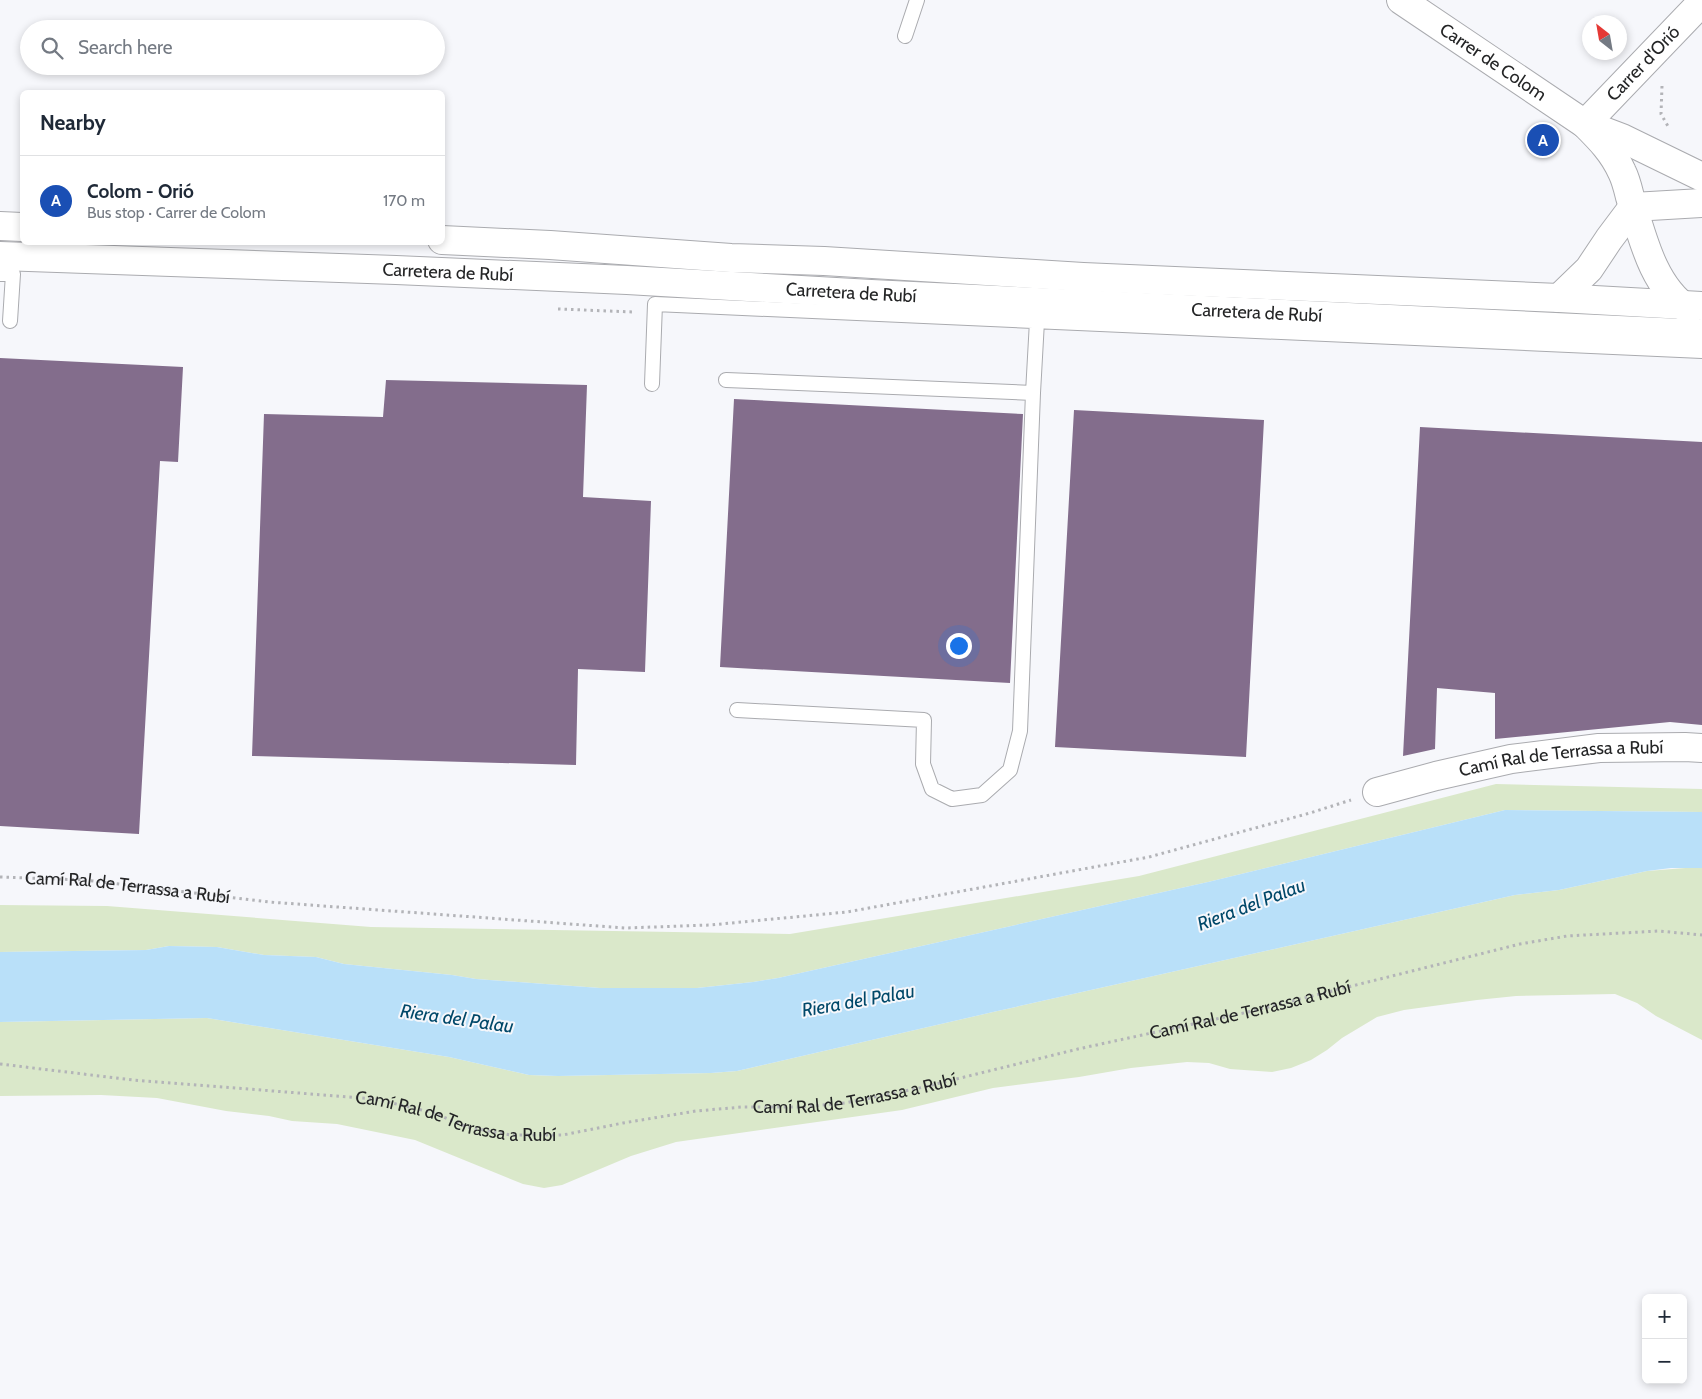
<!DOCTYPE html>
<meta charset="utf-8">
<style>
:root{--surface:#fff;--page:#f6f6f7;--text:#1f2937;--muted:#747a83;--line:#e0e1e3;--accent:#111827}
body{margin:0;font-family:Cabin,sans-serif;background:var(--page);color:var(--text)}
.controls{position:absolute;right:15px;bottom:15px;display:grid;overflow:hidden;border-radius:8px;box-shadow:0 2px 8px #0003}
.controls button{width:45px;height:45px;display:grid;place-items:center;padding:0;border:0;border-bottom:1px solid var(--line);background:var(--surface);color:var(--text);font:25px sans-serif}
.compass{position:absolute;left:1582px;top:15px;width:45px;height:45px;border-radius:50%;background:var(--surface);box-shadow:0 2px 8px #0003;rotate:329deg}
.you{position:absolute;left:958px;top:645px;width:18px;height:18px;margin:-12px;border:4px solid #fff;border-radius:50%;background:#1a73e8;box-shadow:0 0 0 8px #1a73e833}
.badge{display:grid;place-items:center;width:32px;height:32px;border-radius:50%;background:var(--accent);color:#fff;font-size:16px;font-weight:700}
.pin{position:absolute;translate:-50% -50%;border:2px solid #fff;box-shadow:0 1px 5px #0006}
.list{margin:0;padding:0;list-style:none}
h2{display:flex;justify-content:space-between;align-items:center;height:65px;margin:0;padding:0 20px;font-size:21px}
h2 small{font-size:16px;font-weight:400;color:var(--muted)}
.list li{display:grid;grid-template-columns:32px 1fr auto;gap:15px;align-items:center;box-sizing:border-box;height:90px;padding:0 20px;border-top:1px solid var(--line)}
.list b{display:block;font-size:19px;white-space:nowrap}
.list p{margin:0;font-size:16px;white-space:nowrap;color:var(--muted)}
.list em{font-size:16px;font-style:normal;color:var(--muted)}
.icon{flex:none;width:28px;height:28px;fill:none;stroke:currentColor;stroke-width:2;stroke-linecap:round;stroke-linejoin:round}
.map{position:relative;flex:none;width:1702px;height:1399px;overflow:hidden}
.search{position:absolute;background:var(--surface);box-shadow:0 2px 8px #0003;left:20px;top:20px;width:425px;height:55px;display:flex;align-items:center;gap:12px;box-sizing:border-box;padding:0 18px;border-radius:28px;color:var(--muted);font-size:19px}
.panel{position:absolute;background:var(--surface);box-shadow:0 2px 8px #0003;left:20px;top:90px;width:425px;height:155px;border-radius:8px}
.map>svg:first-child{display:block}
.green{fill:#dae8ca}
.water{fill:#b9e0f9}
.building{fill:#836d8c}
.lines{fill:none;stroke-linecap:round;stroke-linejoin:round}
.lane-casing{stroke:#aaabaf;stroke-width:16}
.street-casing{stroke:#aaabaf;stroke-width:30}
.secondary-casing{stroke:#aaabaf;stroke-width:30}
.path{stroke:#b3b4b8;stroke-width:3;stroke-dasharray:2.5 4;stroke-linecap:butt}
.lane{stroke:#fff;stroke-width:14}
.street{stroke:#fff;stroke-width:28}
.secondary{stroke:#fff;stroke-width:28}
.labels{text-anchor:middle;stroke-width:4;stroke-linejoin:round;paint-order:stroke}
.street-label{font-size:18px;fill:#242526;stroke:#f6f7fb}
.water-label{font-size:19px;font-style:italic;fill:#004869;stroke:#f6f7fb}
</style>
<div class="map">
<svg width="1702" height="1399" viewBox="0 0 1702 1399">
<rect width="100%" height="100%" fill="#f6f7fb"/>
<path class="green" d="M1496 784 1702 789V812L1505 810 1208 882 778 978 753 982 697 988H600L476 979 452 975 344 964 316 957 264 955 217 947 169 946 146 950 0 952V905L107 906 371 927 790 934 1139 876Z
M1698 867 1702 868V1040L1656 1016 1637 1003 1615 994 1516 996 1477 1000 1404 1010 1377 1017 1342 1038 1327 1050 1311 1060 1291 1068 1272 1072 1230 1069 1209 1063 1187 1062 1131 1068 1079 1077 993 1088 902 1110 676 1142 631 1156 562 1185 544 1188 523 1184 415 1140 337 1124 292 1121 269 1116 226 1111 157 1098 101 1095 0 1096V1022L207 1018 449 1057 529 1075 558 1076 711 1073 737 1071 993 1012 1515 895 1559 890 1647 871Z"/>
<path class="water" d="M1505 810 1702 812V868H1671L1647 871 1559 890 1515 895 993 1012 737 1071 711 1073 558 1076 529 1075 449 1057 207 1018 0 1022V952L146 950 169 946 217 947 264 955 316 957 344 964 452 975 476 979 600 988H697L753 982 778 978 1208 882Z"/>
<path class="building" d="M0 358 183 367 178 462 160 461 139 834 0 826Z
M386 380 587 385 583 497 651 501 645 672 578 669 576 765 252 756 264 414 383 417Z
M734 399 1023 414 1010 683 720 667Z
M1074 410 1264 420 1246 757 1055 747Z
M1420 427 1702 442V725L1670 722 1495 739V693L1437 688 1435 749 1403 756Z"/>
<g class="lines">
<g class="lane-casing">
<path id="lane" d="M905 36 917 0
M0 274H13L10 321
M726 380 1033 393
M652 384 655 304C1004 322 1353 333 1702 351
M737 710 924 720 923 764 932 789 952 799 982 795 1010 770 1020 731 1033 393 1037 321"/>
</g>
<g class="street-casing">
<g id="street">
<path id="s3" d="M1401 0 1585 124 1702 2"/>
<path id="s4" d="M1377 792 1436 776 1511 759 1599 748 1685 747 1702 748"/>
</g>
</g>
<g class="secondary-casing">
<g id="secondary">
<path d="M1585 124C1600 139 1613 152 1622 172 1626 180 1628 189 1630 197 1642 236 1653 287 1689 310"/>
<path d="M1593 127 1622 138 1702 177"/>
<path d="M0 226 22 227"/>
<path d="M442 240 550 245 731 258 824 261 1083 277 1559 298 1702 306"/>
<path id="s5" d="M0 256 396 270 627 280 871 294 1702 334"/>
<path d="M1559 298 1589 269 1609 239 1633 207 1702 203"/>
</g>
</g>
<g class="path">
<path d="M1662 86 1661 114 1669 128"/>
<path d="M558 309 634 312"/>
<path id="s1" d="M0 877 85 880 269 902 625 928 710 925 847 912 1149 857 1310 813 1351 800"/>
<path id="s2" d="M0 1064 133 1080 375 1099 434 1113 467 1127 511 1135H563L623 1123 696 1111 742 1107H801L845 1103 924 1087 1078 1049 1248 1012 1520 944 1567 936 1659 931 1702 935"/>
</g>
<use href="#lane" class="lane"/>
<use href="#street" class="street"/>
<use href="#secondary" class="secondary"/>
</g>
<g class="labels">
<g class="street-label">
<text dy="6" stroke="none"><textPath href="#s3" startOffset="111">Carrer de Colom</textPath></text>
<text dy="6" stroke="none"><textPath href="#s3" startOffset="306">Carrer d'Orió</textPath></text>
<text dy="6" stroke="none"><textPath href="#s5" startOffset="448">Carretera de Rubí</textPath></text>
<text dy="6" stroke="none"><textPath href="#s5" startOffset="852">Carretera de Rubí</textPath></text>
<text dy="6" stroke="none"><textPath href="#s5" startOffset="1258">Carretera de Rubí</textPath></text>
<text dy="6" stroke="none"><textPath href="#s4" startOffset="188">Camí Ral de Terrassa a Rubí</textPath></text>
<text dy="6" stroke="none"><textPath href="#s1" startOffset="128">Camí Ral de Terrassa a Rubí</textPath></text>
<text dy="6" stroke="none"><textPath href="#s2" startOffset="1270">Camí Ral de Terrassa a Rubí</textPath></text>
<text dy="6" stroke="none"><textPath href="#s2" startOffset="865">Camí Ral de Terrassa a Rubí</textPath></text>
<text dy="6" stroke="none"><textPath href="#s2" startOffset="460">Camí Ral de Terrassa a Rubí</textPath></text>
</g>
<g class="water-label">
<text transform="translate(1251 904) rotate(-21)" y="7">Riera del Palau</text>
<text transform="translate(858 1000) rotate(-10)" y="7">Riera del Palau</text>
<text transform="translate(457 1018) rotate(8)" y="7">Riera del Palau</text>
</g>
</g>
</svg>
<div class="controls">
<button>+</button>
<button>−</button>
</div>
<svg class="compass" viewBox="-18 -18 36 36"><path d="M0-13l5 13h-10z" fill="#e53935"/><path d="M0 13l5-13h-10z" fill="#747a83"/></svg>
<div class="you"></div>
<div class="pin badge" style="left:1543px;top:140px;background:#1a4fb4">A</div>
<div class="search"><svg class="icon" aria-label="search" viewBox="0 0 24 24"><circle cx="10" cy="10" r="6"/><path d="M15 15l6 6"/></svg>Search here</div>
<section class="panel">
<h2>Nearby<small></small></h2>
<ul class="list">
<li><span class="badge" style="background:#1a4fb4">A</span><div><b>Colom - Orió</b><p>Bus stop · Carrer de Colom</p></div><em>170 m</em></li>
</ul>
</section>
</div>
